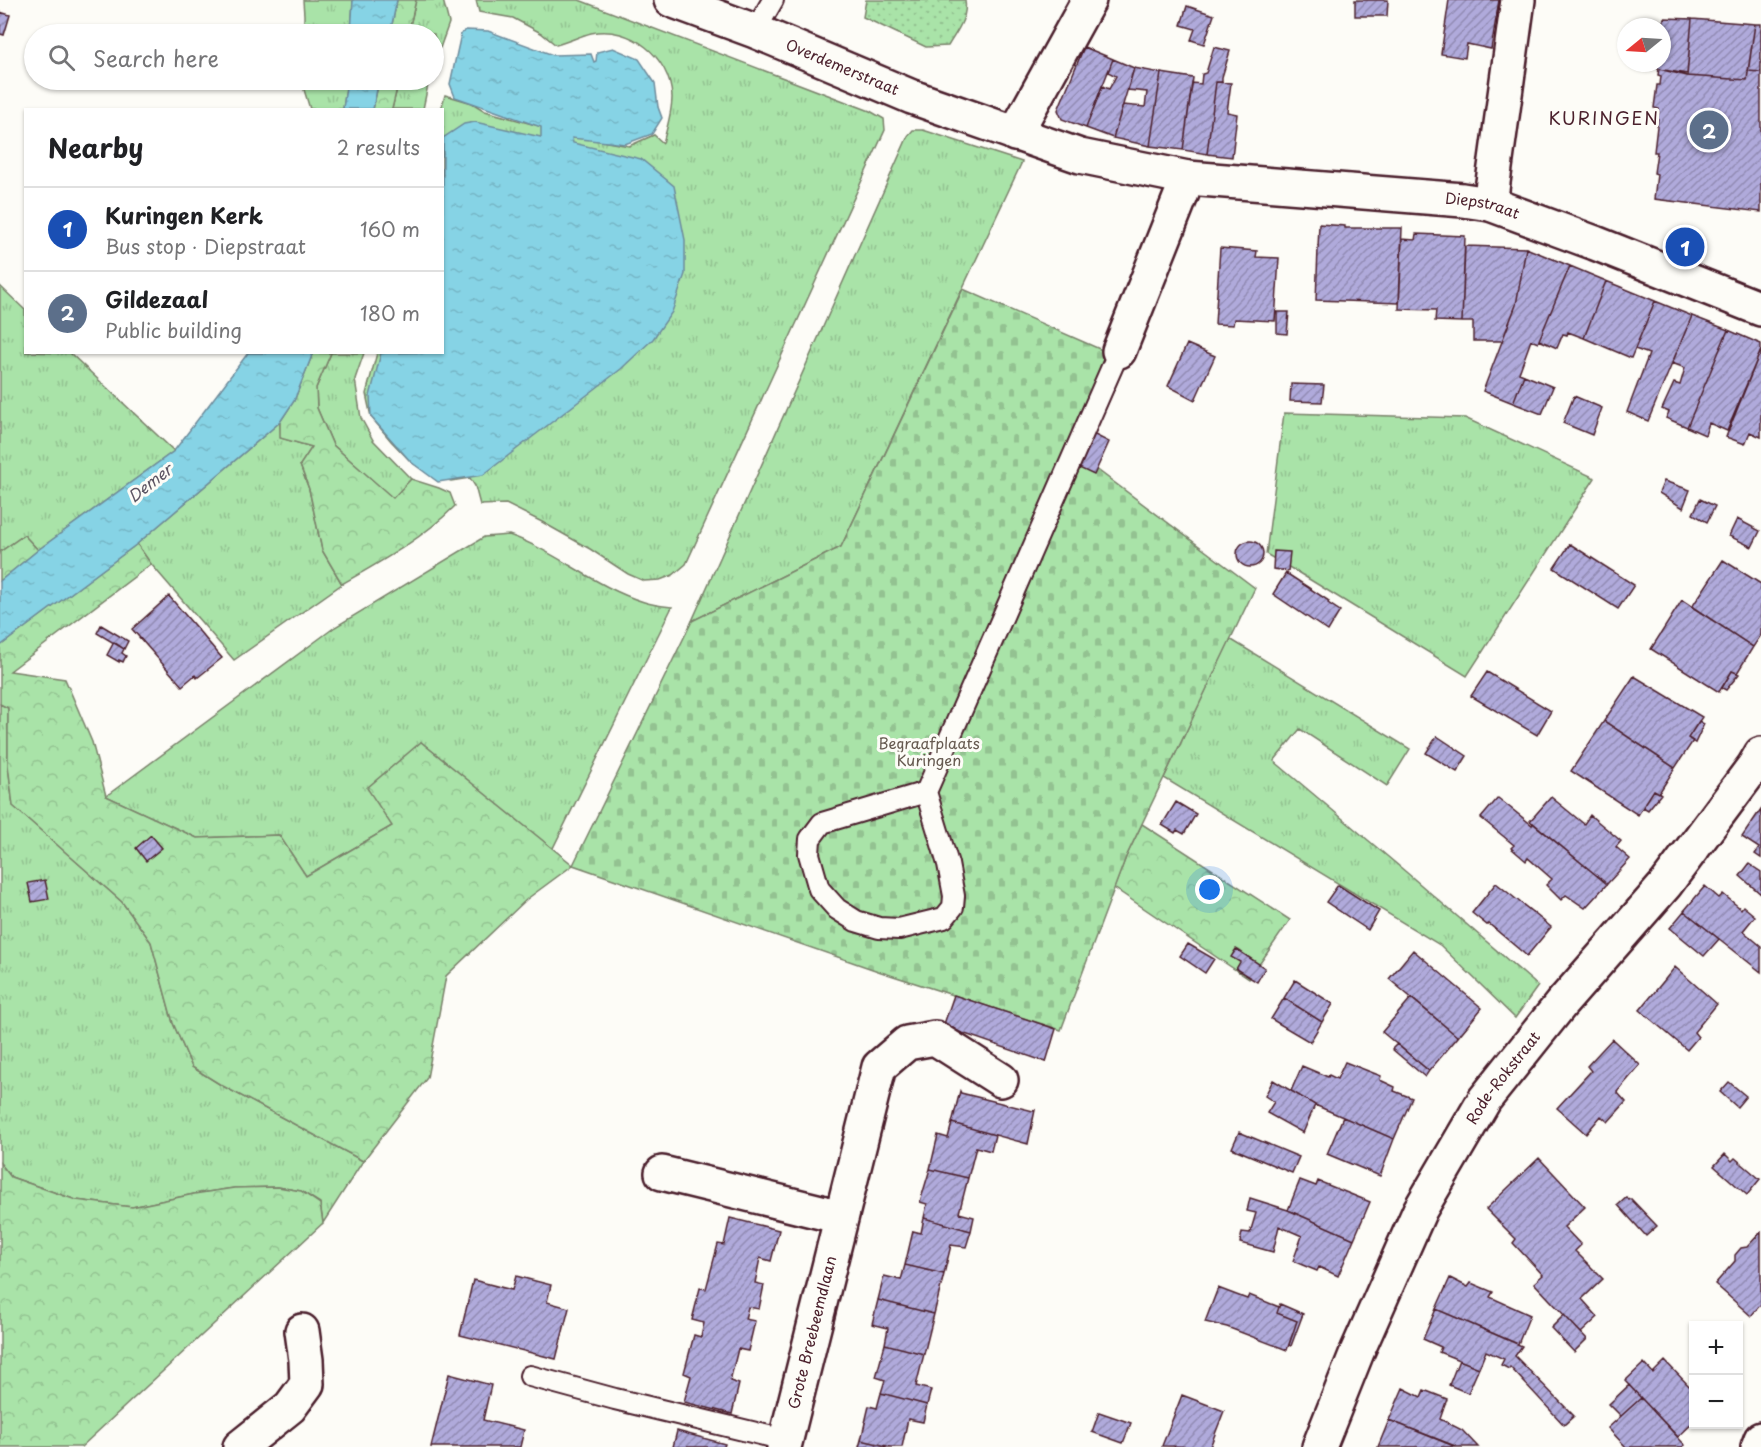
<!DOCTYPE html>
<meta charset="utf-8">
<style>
:root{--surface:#fff;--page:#f2f2f2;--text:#202124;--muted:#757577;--line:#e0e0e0;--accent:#1f6fb2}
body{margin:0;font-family:"Playpen Sans",sans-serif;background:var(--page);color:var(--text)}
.controls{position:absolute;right:18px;bottom:18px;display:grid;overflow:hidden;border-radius:0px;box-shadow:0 2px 4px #0004}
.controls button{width:54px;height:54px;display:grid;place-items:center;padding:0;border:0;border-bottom:2px solid var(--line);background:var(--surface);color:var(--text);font:30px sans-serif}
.compass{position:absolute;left:1617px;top:18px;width:54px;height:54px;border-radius:50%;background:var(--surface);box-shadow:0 2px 4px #0004;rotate:252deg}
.you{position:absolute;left:1210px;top:890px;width:21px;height:21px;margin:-15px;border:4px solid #fff;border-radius:50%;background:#1a73e8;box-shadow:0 0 0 9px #1a73e833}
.badge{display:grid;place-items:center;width:39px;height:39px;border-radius:50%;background:var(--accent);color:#fff;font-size:20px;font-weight:700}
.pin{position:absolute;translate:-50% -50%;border:3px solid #fff;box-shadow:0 2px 6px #0006}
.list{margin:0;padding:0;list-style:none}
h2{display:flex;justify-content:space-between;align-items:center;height:78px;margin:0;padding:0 24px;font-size:26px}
h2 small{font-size:20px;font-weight:400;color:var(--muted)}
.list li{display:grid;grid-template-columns:39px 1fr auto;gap:18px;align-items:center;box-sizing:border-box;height:84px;padding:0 24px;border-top:2px solid var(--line)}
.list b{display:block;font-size:22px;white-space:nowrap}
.list p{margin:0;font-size:20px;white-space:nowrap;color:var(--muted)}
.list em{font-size:20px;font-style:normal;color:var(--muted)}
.icon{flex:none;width:33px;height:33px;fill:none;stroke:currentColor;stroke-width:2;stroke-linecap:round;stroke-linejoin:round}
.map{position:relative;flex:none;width:1761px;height:1447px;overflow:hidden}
.search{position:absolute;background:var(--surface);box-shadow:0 2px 4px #0004;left:24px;top:24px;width:420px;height:66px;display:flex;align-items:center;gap:15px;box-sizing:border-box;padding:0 21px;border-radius:33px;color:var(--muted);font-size:22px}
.panel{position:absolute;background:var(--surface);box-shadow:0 2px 4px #0004;left:24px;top:108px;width:420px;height:246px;border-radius:0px}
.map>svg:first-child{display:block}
.grass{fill:url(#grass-tufts);stroke:#7a816a;stroke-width:1.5}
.forest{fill:url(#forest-crowns);stroke:#7a816a;stroke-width:1.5}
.cemetery{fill:url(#cemetery-stones);stroke:#7a816a;stroke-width:1.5}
.park{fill:url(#park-dots);stroke:#7a816a;stroke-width:1.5}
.water{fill:url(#water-ripples);stroke:#6e8b9b;stroke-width:1.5}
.building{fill:url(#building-hatch);stroke:#4a1f2b;stroke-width:1.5}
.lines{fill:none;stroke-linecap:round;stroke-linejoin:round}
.lane-casing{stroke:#4a1f2b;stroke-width:24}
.street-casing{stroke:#4a1f2b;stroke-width:38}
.lane{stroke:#fdfcf7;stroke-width:20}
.street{stroke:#fdfcf7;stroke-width:33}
.labels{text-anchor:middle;stroke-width:6;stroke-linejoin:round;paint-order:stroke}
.street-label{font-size:15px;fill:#4a1f2b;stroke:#fdfcf7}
.park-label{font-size:15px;fill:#665a50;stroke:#fdfcf7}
.water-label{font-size:16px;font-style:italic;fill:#5c5563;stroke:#fdfcf7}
.quarter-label{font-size:18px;letter-spacing:1.5px;fill:#4a1f2b;stroke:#fdfcf7}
</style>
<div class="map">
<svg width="1761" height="1447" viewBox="0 0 1761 1447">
<defs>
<pattern id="grass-tufts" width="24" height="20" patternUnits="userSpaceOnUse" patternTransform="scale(1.5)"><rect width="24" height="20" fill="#a9e3a8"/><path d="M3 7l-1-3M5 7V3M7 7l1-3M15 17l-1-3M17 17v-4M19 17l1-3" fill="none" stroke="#93c291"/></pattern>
<pattern id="forest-crowns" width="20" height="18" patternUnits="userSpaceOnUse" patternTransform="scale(1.5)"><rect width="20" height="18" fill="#a9e3a8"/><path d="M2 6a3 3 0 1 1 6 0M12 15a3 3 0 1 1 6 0" fill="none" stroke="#93c291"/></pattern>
<pattern id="cemetery-stones" width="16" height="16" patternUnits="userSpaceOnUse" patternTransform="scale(1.5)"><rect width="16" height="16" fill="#a9e3a8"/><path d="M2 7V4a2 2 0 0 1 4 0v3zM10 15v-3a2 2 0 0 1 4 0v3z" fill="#93c291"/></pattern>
<pattern id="park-dots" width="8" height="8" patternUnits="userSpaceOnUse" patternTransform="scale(1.5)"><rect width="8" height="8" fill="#a9e3a8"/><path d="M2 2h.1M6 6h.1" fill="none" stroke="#93c291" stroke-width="1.8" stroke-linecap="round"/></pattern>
<pattern id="water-ripples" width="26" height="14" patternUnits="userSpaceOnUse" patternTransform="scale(1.5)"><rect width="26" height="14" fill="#86d3e5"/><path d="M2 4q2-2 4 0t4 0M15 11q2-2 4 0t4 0" fill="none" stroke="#75b5c5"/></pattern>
<pattern id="building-hatch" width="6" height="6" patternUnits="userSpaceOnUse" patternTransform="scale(1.5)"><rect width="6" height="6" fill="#b0aadb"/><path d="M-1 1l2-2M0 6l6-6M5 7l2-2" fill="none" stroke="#918ab2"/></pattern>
</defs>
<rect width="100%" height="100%" fill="#fdfcf7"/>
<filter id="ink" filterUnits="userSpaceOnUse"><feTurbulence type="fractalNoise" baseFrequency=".0167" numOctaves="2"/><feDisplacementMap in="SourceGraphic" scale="12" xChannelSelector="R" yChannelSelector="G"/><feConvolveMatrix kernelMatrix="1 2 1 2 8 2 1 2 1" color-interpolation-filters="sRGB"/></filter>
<g filter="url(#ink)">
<path class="grass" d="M303 0H353L351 34H304V15Z
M416 0H443L449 23 440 48 434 46V34H408Z
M476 0H579L870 111 884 119 885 130 686 564 673 575 660 580 644 581 628 574 590 549 542 522 506 504 480 505 475 486 470 478 451 481 431 475 411 462 391 441 371 417 366 394 377 353 442 352V110L441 109 445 95 472 103 485 111 579 137 629 146 654 135 663 143C667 128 672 112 672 97 670 57 631 25 591 33 580 36 568 42 556 45L541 33 513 18 479 12Z
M301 80H347L343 109H310Z
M399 80H429L423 109H392Z
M913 130H923L1022 162 841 547 692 621 908 136Z
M0 286 25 310 26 352 70 353 174 451 38 550 24 535 0 552Z
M331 353H364L355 379 361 418 373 440 411 479 393 499 333 445 317 408 316 388Z
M1284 413 1465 418 1595 478 1467 676 1299 573 1266 554Z
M280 422 281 438 312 447 300 465 309 489 322 550 342 584 234 660 151 564 137 544Z
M509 535C556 551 595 587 644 602 652 605 663 606 672 607L552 850 421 742 392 826 306 876 279 835 197 838 106 796 335 627 484 537Z
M1230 639 1410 749 1387 786 1300 729 1274 761 1406 872 1538 986 1515 1018 1440 945 1164 778Z
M0 704 8 708V765L13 806 122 902 151 942 173 1023 192 1067 221 1085 363 1161 323 1223 320 1203 301 1191 278 1187 234 1188 194 1194 132 1207 76 1200 11 1177 0 1163Z"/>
<path class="forest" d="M397 0H416L408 34H390Z
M379 80H399L392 109 373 110Z
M313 353H331L316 388 317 408 333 445 393 498 411 479 439 488 450 493 455 506C422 539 382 561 342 584L322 550 309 489 300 465 312 447 280 438V422L294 401Z
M24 535 38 550 0 581V552Z
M137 544 151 564 10 671 65 679 92 742 106 796 197 838 279 835 306 876 392 826 367 788 421 742 573 865 527 899 446 976 427 1078 363 1161 221 1085 192 1067 173 1023 151 942 122 902 13 806 8 765V708L0 704V646Z
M1142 824 1290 920 1249 979 1114 888 1126 857Z
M0 1163 11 1177 76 1200 132 1207 194 1194 234 1188 278 1187 301 1191 320 1204 323 1223 81 1447H0Z"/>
<path class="cemetery" d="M963 289 1127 361 1083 459 1255 588 1126 857 1061 1030 881 972 573 865 692 621 841 547Z"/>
<path class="park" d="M866 0H965C968 18 957 31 948 46L926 47 863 17Z"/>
<path class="water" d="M353 0H397L390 34H351Z
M466 30 488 31 553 55 591 54 594 62 596 61 597 52 613 48 639 59 655 83 658 107 662 118 652 134 625 144 572 138 573 143 641 159 674 186 685 240V274L672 312 653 339 621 369 483 475 438 482 411 462 371 417 370 396 381 353 442 352 443 138 464 124 475 122 541 137V127L455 97 450 84 461 34Z
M347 80H379L373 109H343Z
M248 353H313L294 401 280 422 137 544 0 646V581L38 550 174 451Z"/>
<path class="building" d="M1355 0H1388L1387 16H1355Z
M1449 0H1499L1491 49 1467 44 1465 58 1441 54Z
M1187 6 1214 15 1204 44 1191 40 1195 29 1181 25Z
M0 12 10 15 4 35 0 34Z
M1664 18 1692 19 1687 74 1658 69V63H1662Z
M1692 19 1755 24 1747 80 1687 76Z
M1755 24H1761V72L1748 71Z
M1084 47 1113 59 1086 128 1062 119 1058 110Z
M1214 47 1230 51 1222 77V82H1216L1207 154 1183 150 1192 83 1201 84 1202 74 1206 73Z
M1113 59 1134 68 1113 138 1086 128 1102 86 1109 89 1116 76 1108 72Z
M1134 68 1161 73 1150 146 1113 138 1123 105 1145 107 1147 92 1128 90Z
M1659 69 1687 76 1747 80 1748 71 1761 72V212L1654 199 1657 174 1654 173 1657 152H1654L1659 109 1654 108 1657 85H1660L1661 76 1658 75Z
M1161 73 1193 78 1183 150 1150 146Z
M1216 82 1231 83 1227 112 1237 114 1232 157 1207 154Z
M1319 224 1345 226V228H1402L1399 303 1316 300Z
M1416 234 1465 236 1462 322 1435 321 1436 310 1399 309 1402 239 1415 240Z
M1465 246 1526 248 1516 305 1502 341H1473V322H1462Z
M1220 248 1257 251 1256 257 1279 258 1275 321 1234 319 1233 325 1215 324Z
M1526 248 1570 266 1539 340 1538 343 1531 340 1519 373 1524 375 1513 403 1483 391 1516 305Z
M1570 266 1606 281 1584 338 1568 332 1567 335 1563 334 1557 348 1539 340Z
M1606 281 1655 301 1631 358 1584 338Z
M1655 301 1692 316 1648 421 1627 412 1649 354 1635 349Z
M1277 312H1289L1287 334 1277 333Z
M1692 316 1728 330 1687 427 1666 418 1669 412 1662 409 1674 383 1680 385 1685 368 1672 363Z
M1728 330 1761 344V350L1727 431 1709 423 1705 435 1687 427Z
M1187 344 1215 356 1195 400 1168 386Z
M1761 350V437L1750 432 1745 444 1726 437Z
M1524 375 1553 387 1542 414 1513 403Z
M1291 384 1324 385 1322 402 1290 401Z
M1574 396 1602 408 1592 435 1563 423Z
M1093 434 1109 442 1094 475 1077 467Z
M1664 481 1690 490 1683 508 1659 493Z
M1700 499 1715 506 1707 522 1693 514Z
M1737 519 1760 531 1752 547 1729 536Z
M1237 554a13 13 0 1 1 26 0a13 13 0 1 1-26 0Z
M1570 544 1634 585 1618 609 1554 568Z
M1274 551 1290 552 1288 571 1273 569Z
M1723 560 1761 584V635L1753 647 1692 607Z
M1286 573 1329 601 1328 603 1340 611 1328 631 1273 594Z
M169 596 222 658 197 678 195 675 182 686 132 629Z
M1682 600 1753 647 1737 673 1732 671 1719 692 1651 649Z
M101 625 128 641 124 649 97 633Z
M114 642 124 649 122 653 126 656 123 662 119 660V662L107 655Z
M1732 671 1739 674 1726 690 1722 688Z
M1487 672 1551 711 1537 735 1471 696Z
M1634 676 1702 717 1688 738 1693 741 1675 768 1604 721Z
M1604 721 1675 768 1659 793 1654 790 1638 815 1571 771Z
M1699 721 1704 724 1695 743 1688 738Z
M1437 736 1467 756 1457 772 1426 753Z
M1654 790 1661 794 1648 810 1643 807Z
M1551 797 1584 824 1590 815 1621 841 1616 847 1630 859 1607 884 1530 821Z
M1498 798 1532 825 1533 823 1607 884 1585 908 1566 895 1561 900 1546 885 1552 879 1528 858 1526 861 1511 848 1514 845 1481 818Z
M1176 802 1196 814 1184 834 1177 830 1175 833 1162 825Z
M1761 809V858L1755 854 1759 848 1742 837Z
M151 835 162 848 146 861 136 848Z
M1749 864 1761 872V894L1740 876Z
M45 880 49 899 32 902 28 883Z
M1496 883 1551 927 1527 956 1489 924 1487 925 1472 913Z
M1338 885 1379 911 1368 930 1326 902Z
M1705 886 1719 898 1723 894 1741 909 1743 906 1755 916 1743 931 1761 946V972L1684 911Z
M1684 911 1719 939 1704 956 1670 928Z
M1188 944 1214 959 1205 973 1180 956Z
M1236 949 1265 968 1257 982 1236 969 1240 962 1231 957Z
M1413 950 1482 1008 1458 1037 1389 979Z
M1675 967 1717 1004 1694 1032 1698 1037 1687 1050 1640 1010Z
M1295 980 1333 1004 1322 1022 1284 998Z
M954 995 1056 1029 1046 1062 945 1027H943Z
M1284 998 1322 1022 1310 1042 1271 1019Z
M1411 998 1458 1037 1429 1071 1382 1032Z
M1612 1039 1640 1065 1617 1092 1626 1102 1608 1122 1601 1116 1586 1134 1557 1108 1591 1071 1587 1066Z
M1397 1044 1429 1071 1425 1077 1392 1049Z
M1345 1062 1381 1076 1380 1080 1395 1087 1394 1091 1412 1098 1394 1139 1315 1105 1291 1091 1302 1066 1328 1077 1329 1075 1337 1079Z
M1273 1080 1315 1105 1303 1133 1267 1113 1274 1102 1265 1096Z
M1729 1082 1746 1096 1737 1107 1720 1092Z
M960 1091 961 1093 1033 1111 1035 1110 1028 1144 952 1123Z
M1343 1117 1394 1139 1380 1176 1327 1154Z
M952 1123 995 1135 991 1151 976 1147 968 1178 930 1169 938 1135 948 1138Z
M1239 1132 1299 1157 1292 1173 1232 1148Z
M1725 1154 1732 1161 1735 1158 1760 1179 1747 1195 1714 1166Z
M1539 1158 1585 1207 1564 1227 1581 1245 1575 1251 1603 1279 1582 1299 1598 1317 1581 1333 1534 1283 1543 1275 1513 1243 1516 1239 1486 1209Z
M930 1169 968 1178 959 1213 974 1217 971 1231 924 1218 927 1204 920 1202Z
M1300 1180 1316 1186 1318 1181 1370 1202 1354 1239 1288 1210Z
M1627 1197 1629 1200 1631 1199 1657 1226 1646 1236 1618 1205Z
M1250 1198 1288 1210 1354 1239 1338 1276 1319 1267 1317 1271 1293 1261 1302 1236 1279 1226 1273 1252 1240 1243 1242 1232 1250 1233 1256 1213 1247 1211Z
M730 1218 779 1230 771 1261 760 1258 755 1283 764 1285 759 1309 748 1307 745 1319 755 1321 748 1351 738 1349 730 1381 739 1384 732 1414 684 1402 691 1376 684 1373 694 1335 701 1337 704 1323 692 1320 700 1288 706 1289 718 1244 724 1245Z
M924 1218 971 1231 966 1247 951 1245 944 1274 905 1265 913 1231 921 1233Z
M1761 1232V1304L1751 1316 1715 1284 1735 1261V1255L1741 1248 1747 1247Z
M905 1265 944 1274 934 1314 878 1300 884 1276 901 1280Z
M516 1276 551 1285 547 1302 569 1308 556 1359 460 1335 473 1280 512 1290Z
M1450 1278 1468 1287 1471 1283 1493 1292 1490 1297 1530 1315 1518 1344 1436 1309Z
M1218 1288 1247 1299 1249 1295 1279 1307 1277 1313 1297 1321 1287 1350 1227 1327 1205 1322Z
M878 1300 934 1314 924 1354 885 1344 888 1328 872 1324Z
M1280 1304 1303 1314 1291 1346 1289 1345 1297 1321 1277 1313Z
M1436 1309 1522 1346 1515 1356 1574 1416 1564 1425 1510 1367 1509 1369 1501 1365 1504 1359 1486 1351 1479 1368 1439 1352 1441 1347 1423 1339Z
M1564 1315 1587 1339 1574 1352 1551 1328Z
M885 1344 924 1354 916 1386 931 1390 927 1405 881 1393 885 1380 876 1377Z
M1459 1360 1479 1368 1468 1393 1449 1385Z
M1665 1361 1694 1391V1422L1678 1437 1625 1381 1644 1363 1653 1373Z
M449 1374 491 1385 483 1420 524 1430 520 1447H431Z
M1629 1385 1641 1398 1621 1416 1609 1404Z
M1403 1388 1421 1397 1424 1390 1447 1399 1440 1419 1462 1430 1478 1447H1456L1389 1420Z
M881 1393 927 1405 923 1422 908 1419 902 1447H891L861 1440 869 1406 877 1408Z
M1182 1395 1224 1411 1210 1447 1162 1446Z
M1641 1398 1685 1445 1682 1447H1626L1608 1428Z
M1099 1412 1131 1423 1123 1443 1092 1432Z
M1389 1420 1455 1446 1456 1447H1378Z
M677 1431 725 1444 724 1447H673Z
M861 1440 891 1447H859Z"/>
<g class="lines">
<g class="lane-casing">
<path id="lane" d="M755 31 773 0
M926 792 948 864 954 896 953 907 944 918 899 929 879 928 856 921 837 909 819 889 809 854 810 839 822 823 926 792 1119 351
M530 1376 615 1399 785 1440"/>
</g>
<g class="street-casing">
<g id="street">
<path id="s1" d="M671 0 755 31 912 97 1080 156 1188 178 1463 200 1490 204 1595 243 1761 309"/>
<path d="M1015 134 1089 0"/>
<path d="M1490 204 1518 0"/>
<path d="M1119 351 1188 178"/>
<path d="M662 1173 841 1217"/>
<path d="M240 1447 290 1407 307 1384 306 1360 302 1331"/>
<path id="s2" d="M784 1447 879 1067 907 1043 935 1038 1001 1080"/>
<path id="s3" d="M1319 1447 1357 1352 1420 1210 1485 1099 1561 1004 1666 884 1754 766 1761 754"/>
<path d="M1758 1447 1761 1439"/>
</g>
</g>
<use href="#lane" class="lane"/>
<use href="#street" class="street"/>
</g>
</g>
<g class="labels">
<g class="street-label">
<text dy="5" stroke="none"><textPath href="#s1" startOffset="184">Overdemerstraat</textPath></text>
<text dy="5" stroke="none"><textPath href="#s1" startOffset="844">Diepstraat</textPath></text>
<text dy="5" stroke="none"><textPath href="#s3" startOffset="414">Rode-Rokstraat</textPath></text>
<text dy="5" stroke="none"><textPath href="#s2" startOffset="118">Grote Breebeemdlaan</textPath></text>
</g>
<g class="park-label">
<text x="929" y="749">Begraafplaats<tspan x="929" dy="17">Kuringen</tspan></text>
</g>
<g class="water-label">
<text transform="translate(150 483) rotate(-38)" y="6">Demer</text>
</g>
<g class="quarter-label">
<text x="1604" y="125">KURINGEN</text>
</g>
</g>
</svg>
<div class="controls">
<button>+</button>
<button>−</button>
</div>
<svg class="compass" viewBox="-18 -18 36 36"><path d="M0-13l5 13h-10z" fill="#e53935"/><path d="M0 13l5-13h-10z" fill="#757577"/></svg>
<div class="you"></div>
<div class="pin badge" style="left:1685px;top:247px;background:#1a4fb4">1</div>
<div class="pin badge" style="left:1709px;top:130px;background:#5c6f8a">2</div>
<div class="search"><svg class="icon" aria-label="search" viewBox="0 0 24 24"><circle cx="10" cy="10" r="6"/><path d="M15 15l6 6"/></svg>Search here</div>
<section class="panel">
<h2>Nearby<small>2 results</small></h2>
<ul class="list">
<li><span class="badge" style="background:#1a4fb4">1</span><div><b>Kuringen Kerk</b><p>Bus stop · Diepstraat</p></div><em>160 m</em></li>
<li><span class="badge" style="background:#5c6f8a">2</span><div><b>Gildezaal</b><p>Public building</p></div><em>180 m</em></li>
</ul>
</section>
</div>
